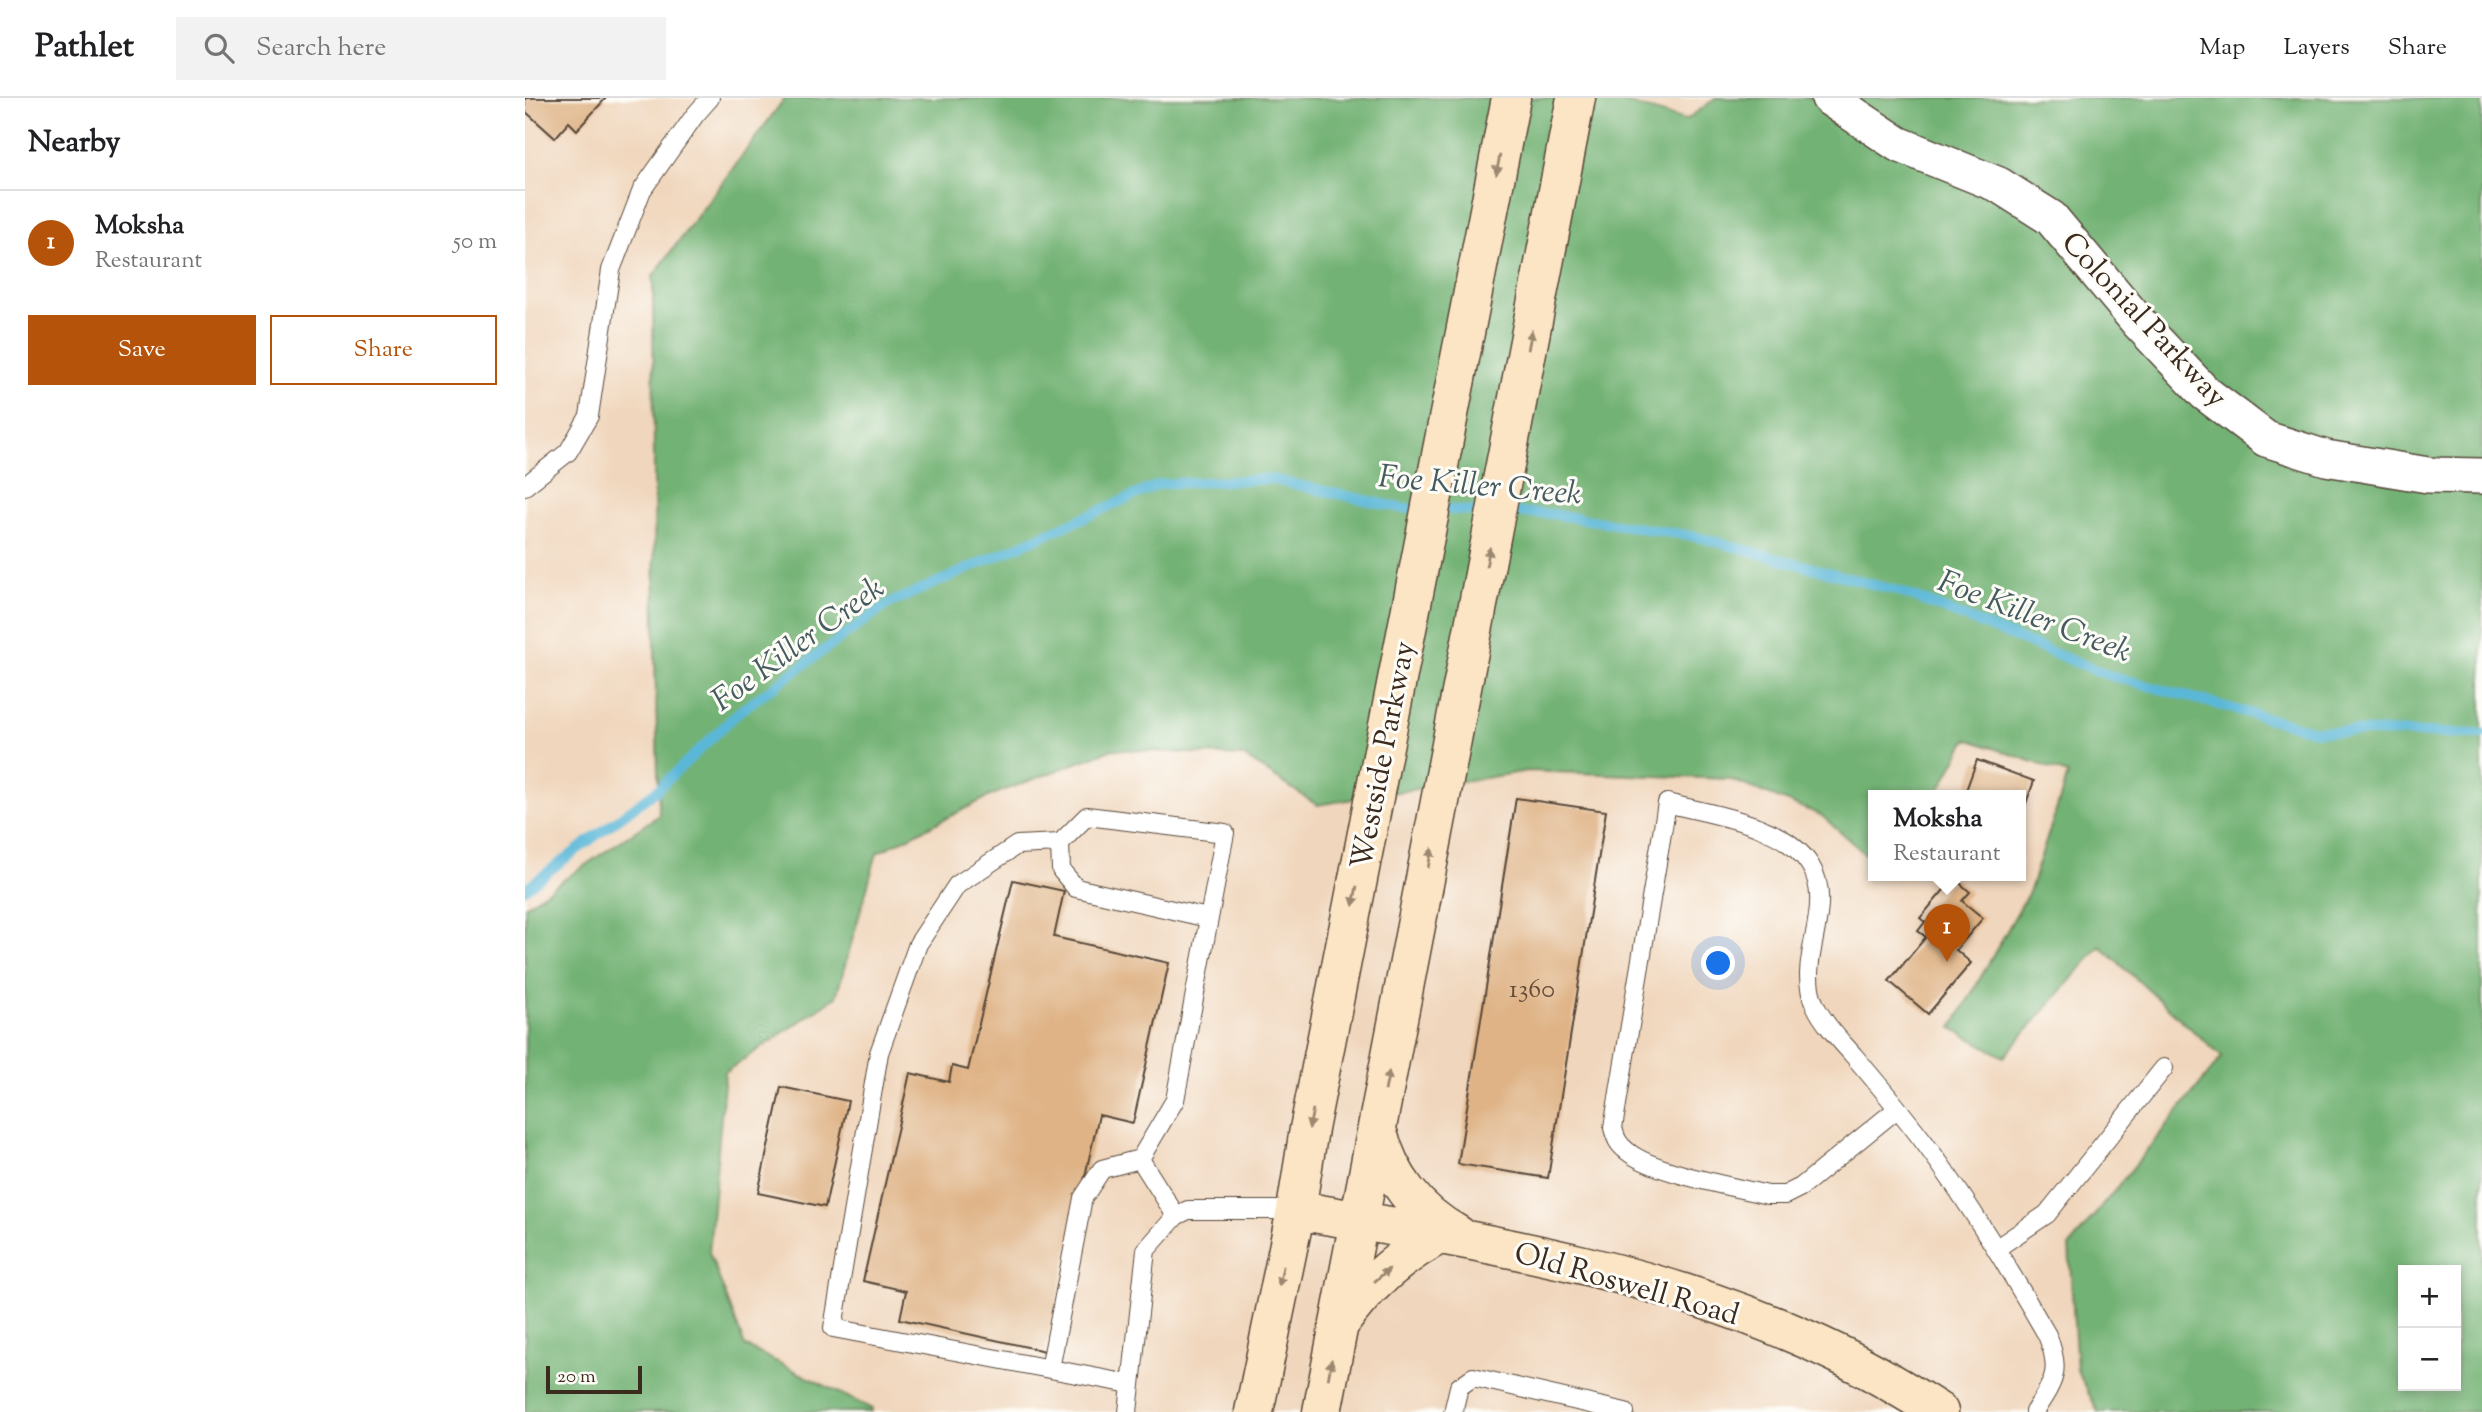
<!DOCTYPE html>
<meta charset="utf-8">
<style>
:root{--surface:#fff;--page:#f2f2f2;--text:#202124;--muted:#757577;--line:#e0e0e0;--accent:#b45309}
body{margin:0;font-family:"Sorts Mill Goudy",serif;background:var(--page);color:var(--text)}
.controls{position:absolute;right:21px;bottom:21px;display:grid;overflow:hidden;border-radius:0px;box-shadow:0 4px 10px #0003}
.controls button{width:63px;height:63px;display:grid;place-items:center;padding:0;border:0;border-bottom:2px solid var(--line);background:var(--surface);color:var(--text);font:35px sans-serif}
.scale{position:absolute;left:21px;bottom:18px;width:96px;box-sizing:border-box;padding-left:7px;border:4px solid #3b2a1e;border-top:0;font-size:19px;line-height:24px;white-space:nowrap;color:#3b2a1e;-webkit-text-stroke:5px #fdfcf7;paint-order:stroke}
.you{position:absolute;left:1194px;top:866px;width:24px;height:24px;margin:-18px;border:5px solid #fff;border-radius:50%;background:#1a73e8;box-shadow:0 0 0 10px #1a73e833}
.badge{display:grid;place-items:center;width:46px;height:46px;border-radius:50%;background:var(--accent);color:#fff;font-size:23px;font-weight:700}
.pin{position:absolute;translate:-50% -58px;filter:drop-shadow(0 2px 4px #0008)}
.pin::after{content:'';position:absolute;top:37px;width:24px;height:21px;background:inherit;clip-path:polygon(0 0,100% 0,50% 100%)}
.popup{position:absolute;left:1343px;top:692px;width:158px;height:91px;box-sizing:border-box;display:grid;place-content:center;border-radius:0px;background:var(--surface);filter:drop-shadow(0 2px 5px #0005);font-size:23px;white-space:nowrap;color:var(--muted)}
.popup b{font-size:26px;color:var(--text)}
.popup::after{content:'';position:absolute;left:50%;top:100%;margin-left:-14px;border:14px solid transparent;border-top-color:var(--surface)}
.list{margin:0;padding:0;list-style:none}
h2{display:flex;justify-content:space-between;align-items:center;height:91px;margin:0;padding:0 28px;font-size:30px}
h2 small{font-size:23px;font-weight:400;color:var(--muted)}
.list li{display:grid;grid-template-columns:46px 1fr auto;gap:21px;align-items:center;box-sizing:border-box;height:105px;padding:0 28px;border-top:2px solid var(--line)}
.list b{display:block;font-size:26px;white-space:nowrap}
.list p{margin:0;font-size:23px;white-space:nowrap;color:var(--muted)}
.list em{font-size:23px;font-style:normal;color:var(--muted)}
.actions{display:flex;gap:14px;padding:21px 28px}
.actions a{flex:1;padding:16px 0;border:2px solid var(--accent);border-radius:0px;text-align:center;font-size:24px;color:var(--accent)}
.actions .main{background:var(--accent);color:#fff}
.icon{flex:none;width:38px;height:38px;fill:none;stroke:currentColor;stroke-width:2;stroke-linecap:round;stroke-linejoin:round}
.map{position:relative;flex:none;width:1957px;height:1314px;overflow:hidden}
header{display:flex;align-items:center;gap:42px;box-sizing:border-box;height:98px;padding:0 35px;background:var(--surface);border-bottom:2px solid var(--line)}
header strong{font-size:33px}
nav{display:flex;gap:38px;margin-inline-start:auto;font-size:24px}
.search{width:490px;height:63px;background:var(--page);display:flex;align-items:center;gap:18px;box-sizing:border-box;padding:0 24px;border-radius:0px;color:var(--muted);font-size:26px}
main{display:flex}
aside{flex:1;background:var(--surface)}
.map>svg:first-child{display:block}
.built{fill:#f0d6bc}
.forest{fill:#73b274;stroke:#576e49;stroke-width:2;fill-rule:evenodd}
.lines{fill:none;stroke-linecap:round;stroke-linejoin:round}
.stream{stroke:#5ab7d8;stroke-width:10}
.building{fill:#dfb386}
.lane-casing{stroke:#574739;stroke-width:20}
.street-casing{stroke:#574739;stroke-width:38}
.secondary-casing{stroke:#574739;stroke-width:41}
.lane{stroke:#fff;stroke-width:18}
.street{stroke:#fff;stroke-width:35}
.secondary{stroke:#fce5c4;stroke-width:38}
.oneway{fill:#9c8871}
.labels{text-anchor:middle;stroke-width:6;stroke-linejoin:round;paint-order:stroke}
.number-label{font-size:26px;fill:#644c38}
.street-label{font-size:30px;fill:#3b2a1e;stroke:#fdfcf7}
.water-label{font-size:32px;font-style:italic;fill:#465b5f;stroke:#fdfcf7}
</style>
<header>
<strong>Pathlet</strong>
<div class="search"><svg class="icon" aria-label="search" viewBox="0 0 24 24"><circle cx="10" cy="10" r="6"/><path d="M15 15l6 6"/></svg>Search here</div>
<nav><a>Map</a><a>Layers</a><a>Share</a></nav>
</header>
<main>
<aside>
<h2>Nearby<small></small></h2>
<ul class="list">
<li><span class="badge">1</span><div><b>Moksha</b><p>Restaurant</p></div><em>50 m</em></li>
</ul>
<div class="actions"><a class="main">Save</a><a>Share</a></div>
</aside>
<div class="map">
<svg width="1957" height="1314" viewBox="0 0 1957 1314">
<rect width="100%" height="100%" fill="#fdfcf7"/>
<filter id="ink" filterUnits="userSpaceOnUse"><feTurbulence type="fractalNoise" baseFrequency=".0143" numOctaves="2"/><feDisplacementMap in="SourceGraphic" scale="14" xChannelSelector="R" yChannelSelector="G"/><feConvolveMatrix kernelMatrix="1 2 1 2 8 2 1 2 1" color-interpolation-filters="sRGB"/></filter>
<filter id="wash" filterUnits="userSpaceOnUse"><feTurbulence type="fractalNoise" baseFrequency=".00686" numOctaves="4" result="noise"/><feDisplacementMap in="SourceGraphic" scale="28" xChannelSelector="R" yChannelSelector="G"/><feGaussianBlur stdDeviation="1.57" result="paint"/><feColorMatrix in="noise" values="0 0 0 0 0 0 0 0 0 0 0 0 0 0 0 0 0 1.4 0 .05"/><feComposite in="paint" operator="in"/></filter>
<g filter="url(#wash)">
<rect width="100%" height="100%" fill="#f5ead4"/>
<path class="built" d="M0 0H260L128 178 130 558 134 717 0 808Z
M1082 0H1191L1161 22Z
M1441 641 1543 675 1505 792 1427 930 1479 959 1575 848 1697 959 1544 1149 1552 1272 1573 1314H346L347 1311 220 1249 184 1154 200 974 311 899 352 755 467 697 588 651 718 658 792 707 1003 673 1204 681 1296 717 1348 763V778H1496V698H1411Z"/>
<path class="forest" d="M260 0H1082L1161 22 1191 0H1957V1314H1573L1552 1272 1544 1149 1697 959 1575 848 1479 959 1427 930 1505 792 1543 676 1442 641 1411 698H1348V763L1296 717 1204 681 1003 673 792 707 718 658 588 651 467 697 352 755 311 899 200 974 184 1154 220 1248 347 1311 346 1314H0V808L134 717 130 558 128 178ZM1878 1172H1931V1288H1878Z"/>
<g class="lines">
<path class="stream" d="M912 411 963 414
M979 414 1027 416 1173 439 1376 494 1583 577 1790 633 1957 636
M0 791 132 692 215 613 363 506 635 386 745 381 876 410 897 411"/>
</g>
<g id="blocks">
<path class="building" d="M0 0H81L52 32 44 24 30 40 0 13Z
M1452 662 1509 683 1496 719V698H1439Z
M991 700 1081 713 1023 1080 933 1066Z
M1429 780 1445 794 1437 803 1458 820 1431 852 1446 865 1403 916 1364 883 1401 839 1393 833 1400 824 1395 820Z
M488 782 539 793 529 839 644 865 608 1025 574 1017 520 1253 375 1221 381 1193 338 1183 385 975 424 984 427 968 443 972Z
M256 989 323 1003 300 1109 233 1095Z"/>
</g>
</g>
<g filter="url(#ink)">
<use href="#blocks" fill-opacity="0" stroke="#574739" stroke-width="2"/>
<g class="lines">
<g class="lane-casing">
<path id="lane" d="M0 388 43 354 64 318 86 172 117 92 170 17 185 0
M535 745 536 772 551 790 683 820
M1372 1011 1276 1089 1260 1097H1243C1209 1089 1126 1074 1102 1053 1093 1046 1091 1041 1088 1030L1142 705C1187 717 1259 725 1285 767 1312 810 1269 863 1290 907 1299 926 1315 942 1329 958 1353 986 1377 1015 1399 1044 1445 1106 1484 1171 1522 1237 1537 1273 1529 1283 1509 1314
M1472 1150 1522 1116 1639 970
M525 1271 558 1100 577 1071 615 1061
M605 1286 308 1230 354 955 393 846 432 787 492 747 535 745 562 718 700 735 650 1002 615 1061 651 1118
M603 1314 621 1152 651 1118 663 1112H771
M928 1314 934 1289 948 1279 1100 1314"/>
</g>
<g class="street-casing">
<path id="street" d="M1304 0 1373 46 1474 87 1526 120 1614 225 1680 295 1741 341 1801 360 1903 377 1957 378"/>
</g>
<g class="secondary-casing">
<path id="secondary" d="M852 1032C865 1079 890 1113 933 1137
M771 1112C955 1143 1144 1173 1313 1256 1348 1273 1381 1293 1414 1314
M816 1224C842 1187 874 1159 914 1137
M729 1314 771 1112 784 1031 986 0
M797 1314 1051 0"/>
</g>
<use href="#lane" class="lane"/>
<use href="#street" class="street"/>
<use href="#secondary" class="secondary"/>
</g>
<defs><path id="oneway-solid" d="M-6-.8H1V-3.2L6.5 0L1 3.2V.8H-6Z" transform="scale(1.75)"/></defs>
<g class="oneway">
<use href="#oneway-solid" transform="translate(973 67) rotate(101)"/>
<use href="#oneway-solid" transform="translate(1005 242) rotate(-79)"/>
<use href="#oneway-solid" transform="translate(963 459) rotate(-79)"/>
<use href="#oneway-solid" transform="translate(905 760) rotate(-79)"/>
<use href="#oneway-solid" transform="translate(830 798) rotate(101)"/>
<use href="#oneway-solid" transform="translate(862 983) rotate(-79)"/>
<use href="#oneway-solid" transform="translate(786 1021) rotate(101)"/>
<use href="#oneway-solid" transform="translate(857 1177) rotate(-41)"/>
<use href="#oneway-solid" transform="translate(756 1178) rotate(102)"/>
<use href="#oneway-solid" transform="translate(805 1271) rotate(-80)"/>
</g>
</g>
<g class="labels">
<g class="number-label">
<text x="1007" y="899">1360</text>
</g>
<g class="street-label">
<text transform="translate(1620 221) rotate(47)" y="10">Colonial Parkway</text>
<text transform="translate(857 657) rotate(-79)" y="10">Westside Parkway</text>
<text transform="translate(1102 1185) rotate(16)" y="10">Old Roswell Road</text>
</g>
<g class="water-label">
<text transform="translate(955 386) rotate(5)" y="11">Foe Killer Creek</text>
<text transform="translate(1510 517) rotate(21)" y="11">Foe Killer Creek</text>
<text transform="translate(272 545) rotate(-36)" y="11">Foe Killer Creek</text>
</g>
</g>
</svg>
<div class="controls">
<button>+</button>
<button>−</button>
</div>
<div class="scale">20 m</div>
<div class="you"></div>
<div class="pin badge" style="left:1422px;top:864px">1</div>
<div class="popup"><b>Moksha</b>Restaurant</div>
</div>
</main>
